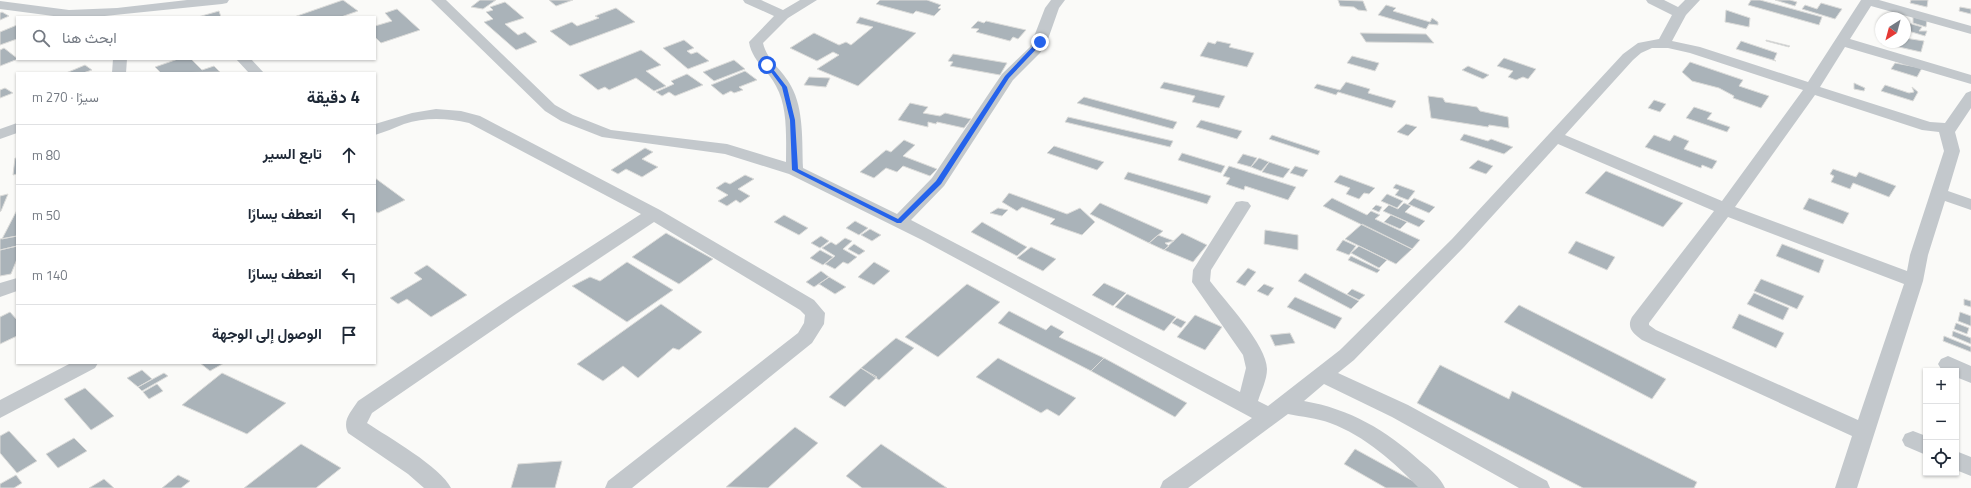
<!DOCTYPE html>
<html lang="ar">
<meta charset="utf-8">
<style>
:root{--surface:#fff;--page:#f6f6f7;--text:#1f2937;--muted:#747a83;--line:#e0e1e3}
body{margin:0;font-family:"Titillium Web",Vazirmatn,sans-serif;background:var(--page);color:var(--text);direction:rtl}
.controls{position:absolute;right:12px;bottom:12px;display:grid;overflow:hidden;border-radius:0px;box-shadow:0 1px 3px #0004}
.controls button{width:36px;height:36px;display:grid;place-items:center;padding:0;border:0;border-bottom:1px solid var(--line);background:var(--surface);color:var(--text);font:20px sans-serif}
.compass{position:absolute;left:1875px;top:12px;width:36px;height:36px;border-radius:50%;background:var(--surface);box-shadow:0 1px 3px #0004;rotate:216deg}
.stop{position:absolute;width:12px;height:12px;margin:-9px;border:3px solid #2563eb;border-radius:50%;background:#fff}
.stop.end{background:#2563eb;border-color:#fff;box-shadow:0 1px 4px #0008}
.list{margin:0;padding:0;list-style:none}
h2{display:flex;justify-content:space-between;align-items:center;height:52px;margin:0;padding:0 16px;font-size:17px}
h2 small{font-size:13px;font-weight:400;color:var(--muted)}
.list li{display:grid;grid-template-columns:26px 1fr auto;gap:12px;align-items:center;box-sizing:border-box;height:60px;padding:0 16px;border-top:1px solid var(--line)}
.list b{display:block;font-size:15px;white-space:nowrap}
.list em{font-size:13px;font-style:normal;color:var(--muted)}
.icon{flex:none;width:22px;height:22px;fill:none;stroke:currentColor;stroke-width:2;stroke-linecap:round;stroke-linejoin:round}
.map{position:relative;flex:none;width:1971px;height:488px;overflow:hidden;direction:ltr}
.search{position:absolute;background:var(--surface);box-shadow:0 1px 3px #0004;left:16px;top:16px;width:360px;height:44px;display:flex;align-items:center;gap:10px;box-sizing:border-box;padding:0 14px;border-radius:0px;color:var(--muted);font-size:15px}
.panel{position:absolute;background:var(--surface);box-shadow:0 1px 3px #0004;left:16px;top:72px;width:360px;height:292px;border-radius:0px;direction:rtl}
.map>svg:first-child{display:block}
.building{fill:#aab3b9;stroke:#dcdcda}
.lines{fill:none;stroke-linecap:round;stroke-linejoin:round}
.minor{fill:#c3c8cc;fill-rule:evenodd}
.route{fill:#2563eb}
</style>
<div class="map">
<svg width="1971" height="488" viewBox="0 0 1971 488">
<rect width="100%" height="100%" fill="#fafaf8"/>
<path class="building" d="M343 0 358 11 341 17H294Z
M480 0H496L483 9 471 7Z
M549 0H573L556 6Z
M880 0H927L941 5 938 8 941 9 934 16 916 11 913 14 876 4Z
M1338 0 1363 1 1367 11 1358 10 1354 7 1340 6Z
M1751 0H1760L1822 17 1819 25 1748 5Z
M1775 0H1790L1797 2 1795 6Z
M1911 0H1928L1927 7 1910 3Z
M505 2 524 18 505 24 518 35 525 32 537 42 516 50 484 22 493 19 486 12 493 10 490 7Z
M1821 3 1842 9 1835 19 1802 9 1805 5 1817 9Z
M1386 5 1396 8 1393 11 1430 22 1432 18 1438 22V25L1429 24 1426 29 1378 15Z
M1960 7 1971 9V14L1959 11Z
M616 8 635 22 570 46 550 31 572 22 577 26 599 18 595 16Z
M397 9 420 30 381 43 375 37V26L392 21 385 13Z
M1726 10 1750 18 1749 27 1725 22Z
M219 11 221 17H198Z
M2 12 9 16 0 20V13Z
M860 17 916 33 858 86 817 69 839 55 833 52 817 61 790 48 814 33 839 45 846 42 851 45 873 27 856 23Z
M1913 17 1927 20 1926 27 1913 23Z
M978 21 984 23 986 21 1026 30 1018 39 1013 37 1010 41 976 32 979 29 971 28Z
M1905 22 1922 27 1919 31H1927L1925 36 1905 30Z
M17 25V39L0 45V32Z
M1360 33 1426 34 1434 43 1366 42Z
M1905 38 1924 41 1921 52 1881 43 1900 44 1899 42H1905Z
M684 40 694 48 687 51 691 54 697 52 709 61 688 69 663 48Z
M1766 40 1790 46 1789 47 1766 41Z
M1217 41 1231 44 1229 47 1254 53 1247 67 1200 56 1208 42 1215 44Z
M1741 41 1777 53 1774 60 1776 61 1736 49Z
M4 48 18 59 0 66V50Z
M641 50 661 65 646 71 666 86 654 91 636 78 609 90 605 87 598 90 579 75Z
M953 54 1007 63 1000 75 950 66 953 62 948 61Z
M1352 56 1379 63 1375 71 1347 63Z
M1504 58 1536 69 1528 79 1523 77 1516 80 1508 77 1513 71 1497 66Z
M178 59H191L202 70 214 66 220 72 161 73 155 67Z
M734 60 745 69 714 81 703 72Z
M1690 62 1743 80 1739 86 1769 96 1761 108 1733 98 1734 96 1719 88 1692 81 1682 72Z
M1895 63 1922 68 1917 77 1891 69Z
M85 65 92 70 83 73H66Z
M1468 66 1489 75 1483 79 1462 70Z
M745 71 757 80 739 87 743 90 734 93 731 91 723 95 711 85Z
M687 74 703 85 675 96 669 92 662 96 656 92 674 84 671 81Z
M809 77 830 78 826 87 804 85Z
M1164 82 1225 96 1219 108 1192 102 1195 96 1160 88Z
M1346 82 1370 89 1368 93 1396 101 1392 108 1338 92 1336 95 1314 88 1317 84 1340 90Z
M1854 83 1865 88 1864 91 1854 89Z
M1885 85 1909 93 1914 92 1912 87 1918 92 1913 101 1881 91Z
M5 88 13 93 0 98V90Z
M1428 96 1443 98 1445 102 1477 107 1480 111 1508 117 1509 128 1489 125 1488 127 1431 118Z
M1084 97 1177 122 1173 129 1077 103Z
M1654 100 1666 104 1660 112 1648 108Z
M910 103 928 107 923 113 940 116 945 113 971 119 964 128 937 122 936 124 928 122V127L898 120Z
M1694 107 1712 113 1707 119 1730 127 1727 132 1686 118Z
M1068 117 1173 141 1170 147 1065 122Z
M1201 120 1242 131 1237 139 1196 127Z
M1406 124 1417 127 1408 136 1397 132Z
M1464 134 1488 141 1491 139 1513 147 1504 154 1460 140Z
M1272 135 1320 151 1318 155 1269 139Z
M1654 135 1670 141 1674 135 1689 141 1684 149 1717 161 1712 169 1702 165 1701 168 1645 147Z
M904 140 915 145 903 156 937 169 930 176 903 166 897 172 886 168 874 178 860 172 886 150 891 152Z
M1054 146 1104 162 1097 170 1047 153Z
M645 148 653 152 642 159 658 167 642 177 626 169 618 174 611 170Z
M1182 153 1225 166 1221 173 1178 160Z
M1243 154 1257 158 1251 167 1237 163Z
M15 158H17V174L13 175Z
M1259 158 1269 162 1261 171 1251 167Z
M1478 160 1493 166 1486 174 1469 168Z
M1269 162 1290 169 1283 178 1262 172Z
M1229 166 1296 187 1288 200 1245 186 1244 190 1226 184 1230 178 1223 176Z
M1295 166 1308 170 1303 177 1290 173Z
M1833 169 1856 177 1859 172 1896 186 1889 197 1853 183 1850 189 1831 182 1834 176 1830 174Z
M1606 171 1668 197 1683 203 1663 227 1585 193Z
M1128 172 1211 196 1207 204 1124 179Z
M745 175 754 179 738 189 750 196 740 203 736 200 727 206 718 201 728 195 716 188 725 182 730 184Z
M1340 175 1375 188 1369 194 1364 193 1359 199 1346 194 1350 188 1334 182Z
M375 178 405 200 378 213 375 211Z
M1396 184 1415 191 1408 200 1395 195 1399 190 1393 188Z
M1009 193 1067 214 1080 208 1095 222 1082 235 1050 224 1055 219 1022 207 1017 211 1002 202Z
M8 194 1 211 0 212V196Z
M1387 194 1403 201 1397 208 1381 201Z
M1332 198 1367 215 1371 211 1380 215 1375 219 1420 240 1412 249 1323 206Z
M1414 198 1435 207 1429 213 1408 204Z
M1809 198 1849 213 1843 224 1803 209Z
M1100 203 1163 231 1149 243 1090 214Z
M1404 203 1411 206 1405 212 1425 221 1419 227 1383 211 1389 205 1398 209Z
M1376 205 1382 207 1379 212 1372 209Z
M998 208 1008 210 1002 216 990 213Z
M17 210V236L2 239Z
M784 215 808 228 799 235 774 222Z
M1391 215 1407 222 1400 229 1384 222Z
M855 221 868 228 859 235 846 228Z
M982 222 1027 247 1017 256 971 232Z
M1362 224 1412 249 1396 264 1345 239Z
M870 229 881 235 872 241 861 235Z
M1265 230 1298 235V250L1264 244Z
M666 233 713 259 679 284 632 257Z
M1182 233 1207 245 1193 262 1164 250Z
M1158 235 1174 241 1165 243 1169 246 1164 250 1149 243Z
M17 236V246L0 250V239Z
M821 236 829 241 820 248 811 243Z
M845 238 852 241 843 249 857 257 848 264 843 262 835 269 825 264 835 256 822 248 831 242 836 245Z
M1343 240 1356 246 1349 255 1336 250Z
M1576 241 1615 257 1607 270 1568 253Z
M854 244 865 251 859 255 848 249Z
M1782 244 1824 260 1819 273 1776 256Z
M17 246V259L11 274 0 276V250Z
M1359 246 1387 260 1379 268 1351 253Z
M1031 247 1056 259 1043 271 1017 258Z
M820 250 833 257 823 265 810 258Z
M1351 256 1380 270 1377 273 1348 260Z
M627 262 673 290 627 322 572 286 590 277 600 281Z
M874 262 890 271 874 285 858 277Z
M427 265 467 295 431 317 407 299 398 304 390 298 422 279 414 273Z
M1248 268 1256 272 1245 286 1236 282Z
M821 271 829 277 814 287 806 282Z
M1305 273 1359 301 1351 309 1298 281Z
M829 277 846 287 835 294 819 284Z
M1761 279 1804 296 1797 309 1754 291Z
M1104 283 1126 293 1113 306 1092 295Z
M967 284 1000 302 938 357 905 337Z
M1264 284 1274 288 1268 296 1257 291Z
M1352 289 1365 295 1359 300 1347 294Z
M1754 293 1789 308 1783 320 1747 304Z
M1127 294 1176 317 1164 331 1115 307Z
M1295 297 1342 318 1335 329 1287 307Z
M1964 299 1971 301V307L1964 305Z
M661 304 702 332 679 350 673 348 638 378 623 366 603 381 577 364Z
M1519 305 1666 379 1652 399 1504 322Z
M1009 311 1046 330 1051 325 1064 332 1059 337 1104 358 1091 371 998 323Z
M10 312 17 320V336L0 344V317Z
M1960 312 1971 316V326L1958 321Z
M1739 314 1784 333 1776 348 1732 328Z
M1195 315 1222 327 1205 350 1177 337Z
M1177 318 1186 322 1181 328 1172 323Z
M1956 323 1969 328 1967 334 1954 329Z
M1953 331 1971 338V344L1952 336Z
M1290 333 1295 343 1275 346 1270 335Z
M1944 336 1971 347V352L1943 341Z
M896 338 914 348 879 380 861 368Z
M998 358 1019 369 1076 398 1059 416 1047 409 1041 413 976 377Z
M1104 358 1187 403 1175 417 1091 371Z
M200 363H224L210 371Z
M1440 365 1509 399 1512 391 1697 482 1694 488H1583L1417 403Z
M861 368 877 377 845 407 829 397Z
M142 370 152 379 138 387 127 378Z
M164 373 168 376 142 391 138 387Z
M222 373 286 403 247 434 182 405Z
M157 384 163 391 149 399 143 392Z
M85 388 114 416 91 430 64 399Z
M795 427 818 443 768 488 726 487Z
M9 431 37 461 17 473 0 453V436Z
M74 438 87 451 58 468 46 454Z
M301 444 341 468 316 488H244Z
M881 444 947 488H862L846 476Z
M1355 449 1426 488H1386L1344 464Z
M562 461 555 488H511L518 464Z
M16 475 22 483 14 488H0V484Z
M178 475 190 481 181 488H162Z
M104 479 114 488H89Z"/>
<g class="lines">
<path class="minor" d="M187 0H229L227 3 222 4 95 17H61L0 9V1L69 10 117 8Z
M431 0H446L555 105 573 115 611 130 727 144 786 162C786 138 788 107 776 86 768 70 752 61 749 42L774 16 745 3 743 0H761L783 10 800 0H817L788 18 763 43C767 61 783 70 791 86 804 109 802 142 803 168L897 214 932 178 1002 74 1030 47 1045 8 1051 0H1065L1059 8 1047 42 1040 53 1013 80 944 186 911 220 1240 392 1246 368 1243 355 1192 282 1193 270 1236 202 1242 201 1248 202 1251 206 1211 270 1210 281C1225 301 1267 345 1267 369 1267 380 1261 391 1258 401L1268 406 1340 350 1452 239 1623 54 1638 43 1659 39 1672 15 1648 3 1646 0H1664L1678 7 1685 0H1700L1686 15 1672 41 1700 47 1808 82 1861 0H1879L1971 26V34L1871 6 1850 39 1971 75V84L1845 47 1820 87 1930 122 1945 123 1966 93 1971 91V108L1955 132 1960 151 1948 191 1971 199V210L1945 201 1928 255 1923 281 1857 488H1835L1852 436 1642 340C1634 334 1626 328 1632 317L1714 211 1558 144 1464 247 1354 360 1338 373 1408 405 1547 481 1550 488H1519L1392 417 1324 384 1304 401C1350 409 1386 430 1420 461 1430 469 1440 477 1445 488H1419C1394 462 1365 436 1330 423 1317 418 1302 417 1288 414L1188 488H1160L1163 481 1252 418 922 240 789 174 725 154 602 137 561 121 545 111ZM1652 48H1668L1690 53 1803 90 1722 201 1565 135 1633 60 1641 53ZM1815 95 1922 130 1939 132 1944 151 1910 255 1907 271 1735 207ZM1728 217 1904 284 1858 420 1656 330 1649 325V323Z
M113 59H127L126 73H112Z
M236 59H251L264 73H249Z
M436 109 461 111 480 116 660 210 814 300 825 313 824 324 812 343 632 488H605L608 481 798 333 804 323 805 315 800 310 654 222 516 314 372 413 367 423C388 437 441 467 451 488H424L408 474 348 433C342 420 351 412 358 401L502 304 641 214 469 123C447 118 425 117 404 124 394 128 385 132 375 135V124L412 113Z
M17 123V133L0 139V129Z
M17 278V291L0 297V283Z
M1948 356 1971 366V383L1956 377V371L1941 369 1938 364 1941 359Z
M71 363H98L95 368 0 418V400Z
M1913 431 1926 436V455L1905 446 1902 440 1905 434Z
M1956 451 1971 457V476L1956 470Z"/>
</g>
<path class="route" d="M1038 41 1043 42 1009 78 941 184 901 223H897L792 170 790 120 782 87 765 64H769L787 87 795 120 798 169 898 219 936 181 1005 76Z"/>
</svg>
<div class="controls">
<button>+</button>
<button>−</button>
<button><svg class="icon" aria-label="locate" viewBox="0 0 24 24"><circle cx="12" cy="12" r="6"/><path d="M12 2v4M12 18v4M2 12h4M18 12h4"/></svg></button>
</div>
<svg class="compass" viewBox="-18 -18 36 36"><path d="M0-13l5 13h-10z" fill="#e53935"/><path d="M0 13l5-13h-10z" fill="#747a83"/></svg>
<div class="stop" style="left:767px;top:65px"></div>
<div class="stop end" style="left:1040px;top:42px"></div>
<div class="search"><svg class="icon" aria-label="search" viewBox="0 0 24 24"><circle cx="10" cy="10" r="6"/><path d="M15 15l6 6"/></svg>ابحث هنا</div>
<section class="panel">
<h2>4 دقيقة<small>سيرًا · 270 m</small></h2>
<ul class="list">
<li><svg class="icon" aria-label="ahead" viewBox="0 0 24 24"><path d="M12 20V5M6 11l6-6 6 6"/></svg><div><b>تابع السير</b></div><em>80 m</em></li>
<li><svg class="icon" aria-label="left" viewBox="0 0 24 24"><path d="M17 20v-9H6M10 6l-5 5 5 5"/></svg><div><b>انعطف يسارًا</b></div><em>50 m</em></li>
<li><svg class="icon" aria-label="left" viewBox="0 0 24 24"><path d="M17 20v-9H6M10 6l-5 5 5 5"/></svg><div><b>انعطف يسارًا</b></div><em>140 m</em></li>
<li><svg class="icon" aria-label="arrive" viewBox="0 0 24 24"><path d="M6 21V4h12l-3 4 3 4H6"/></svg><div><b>الوصول إلى الوجهة</b></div></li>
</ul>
</section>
</div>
